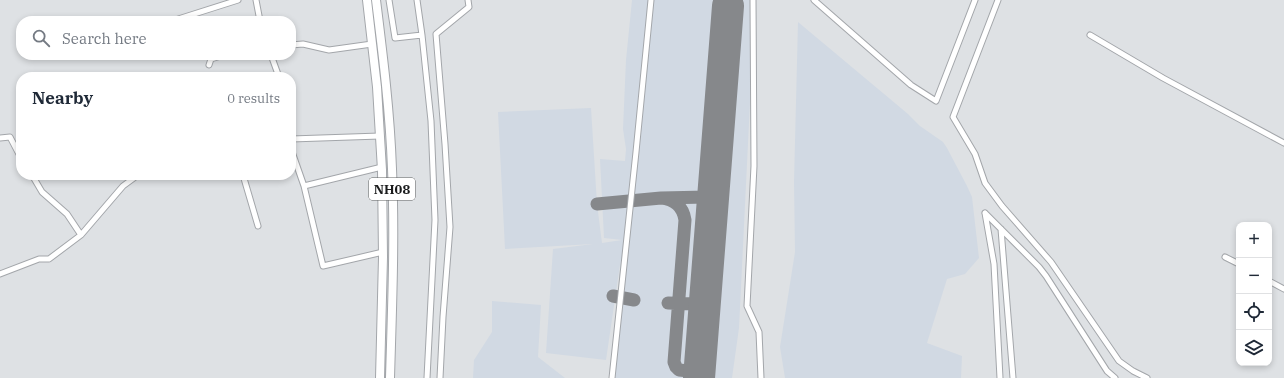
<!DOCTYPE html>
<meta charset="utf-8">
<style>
:root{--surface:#fff;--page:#f6f6f7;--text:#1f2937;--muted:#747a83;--line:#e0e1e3}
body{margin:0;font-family:"IBM Plex Serif",serif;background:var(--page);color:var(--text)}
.controls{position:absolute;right:12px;bottom:12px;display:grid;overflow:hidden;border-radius:8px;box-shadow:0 2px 6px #0003}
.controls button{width:36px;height:36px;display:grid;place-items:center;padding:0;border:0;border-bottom:1px solid var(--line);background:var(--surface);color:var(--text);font:20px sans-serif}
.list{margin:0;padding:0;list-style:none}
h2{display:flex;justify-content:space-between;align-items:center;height:52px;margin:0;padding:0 16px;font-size:17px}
h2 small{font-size:13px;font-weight:400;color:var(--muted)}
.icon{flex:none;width:22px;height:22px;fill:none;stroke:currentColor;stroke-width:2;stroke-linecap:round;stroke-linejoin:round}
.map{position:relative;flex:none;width:1284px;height:378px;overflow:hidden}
.search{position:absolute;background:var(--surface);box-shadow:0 2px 6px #0003;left:16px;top:16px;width:280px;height:44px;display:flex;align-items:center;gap:10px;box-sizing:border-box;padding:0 14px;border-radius:16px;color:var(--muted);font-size:15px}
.panel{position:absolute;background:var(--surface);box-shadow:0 2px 6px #0003;left:16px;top:72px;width:280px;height:108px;border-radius:16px}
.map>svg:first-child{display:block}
.built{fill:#d1d9e3}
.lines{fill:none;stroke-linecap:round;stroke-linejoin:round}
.taxiway{stroke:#86888b;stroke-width:13}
.runway{stroke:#86888b;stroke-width:32}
.minor-casing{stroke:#a3a6aa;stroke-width:7}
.highway-casing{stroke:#a3a6aa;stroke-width:10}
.minor{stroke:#fff;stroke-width:5}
.highway{stroke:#fff;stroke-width:8}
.labels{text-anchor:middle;stroke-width:4;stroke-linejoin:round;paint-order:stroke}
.shield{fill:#fff;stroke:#5f6061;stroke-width:1}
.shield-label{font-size:13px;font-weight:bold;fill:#1b1c1d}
</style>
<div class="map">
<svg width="1284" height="378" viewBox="0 0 1284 378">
<rect width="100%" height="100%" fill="#dee1e4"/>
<path class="built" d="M632 0H755L739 328 732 378H610L621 258 606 360 546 353 553 249 593 244 505 249 498 112 591 108 597 204 602 243 622 240 604 238 600 159 625 161 626 149 623 129 626 60Z
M798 22 908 114 920 126 943 142 947 148 967 186 972 197 979 258 965 274 947 279 927 343 962 356 961 378H785L780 347 795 252 794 182Z
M492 301 541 305 538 357 565 378H473L474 360 492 332Z"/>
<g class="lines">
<path class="taxiway" d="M705 197 710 194 714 187
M661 198C674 199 683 206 685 220L674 362 676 367 679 370 699 372
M597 204 661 198 707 197 710 199 713 203
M613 296 634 300
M668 303 699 304 705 311
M699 304 704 300 706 292"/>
<path class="runway" d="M699 378 728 6"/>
<g class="minor-casing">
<path id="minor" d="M256 0 260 21
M389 0 395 38 422 35 431 121 435 220 427 378
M417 0 422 35
M753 0 754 166 747 306 759 332 761 378
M814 0 911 85 936 101 975 0
M998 0 953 117 975 154 985 183 1002 206 1051 262 1119 361 1133 371 1147 378
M172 21 238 0
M1090 35 1163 78 1284 143
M291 45 303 44 329 50 372 44
M271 55 279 77
M209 65 211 59 224 55
M0 138 10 137 21 158
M291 139 380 136
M291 149 304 186 323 266 383 252
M32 175 42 192 67 214 81 235 123 186 138 175
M243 175 258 226
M304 186 382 167
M985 213 1039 267 1046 276 1107 371 1115 378
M985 213 994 264 1000 378
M1001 229 1013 378
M1225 257 1239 264
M0 274 39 259H49L81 235
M1269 281 1284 289
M440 378 443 317 450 227 445 144 436 34 469 7 468 0
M612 378 636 152 651 0"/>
</g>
<g class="highway-casing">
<path id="highway" d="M367 0 377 87 382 170 383 257 380 378
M376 0C383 56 390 112 392 169 395 238 392 308 390 378"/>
</g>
<use href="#minor" class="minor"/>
<use href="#highway" class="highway"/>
</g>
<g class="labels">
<rect class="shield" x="369" y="178" width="46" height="22" rx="3"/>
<g class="shield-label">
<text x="392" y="194">NH08</text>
</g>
</g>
</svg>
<div class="controls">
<button>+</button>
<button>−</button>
<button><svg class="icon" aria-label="locate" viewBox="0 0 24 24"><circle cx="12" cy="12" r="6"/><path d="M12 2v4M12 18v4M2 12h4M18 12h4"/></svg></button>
<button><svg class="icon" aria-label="layers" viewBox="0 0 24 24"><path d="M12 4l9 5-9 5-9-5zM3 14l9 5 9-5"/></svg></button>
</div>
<div class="search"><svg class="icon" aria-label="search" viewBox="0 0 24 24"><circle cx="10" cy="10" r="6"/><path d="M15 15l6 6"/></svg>Search here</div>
<section class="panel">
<h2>Nearby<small>0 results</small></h2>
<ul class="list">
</ul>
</section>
</div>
